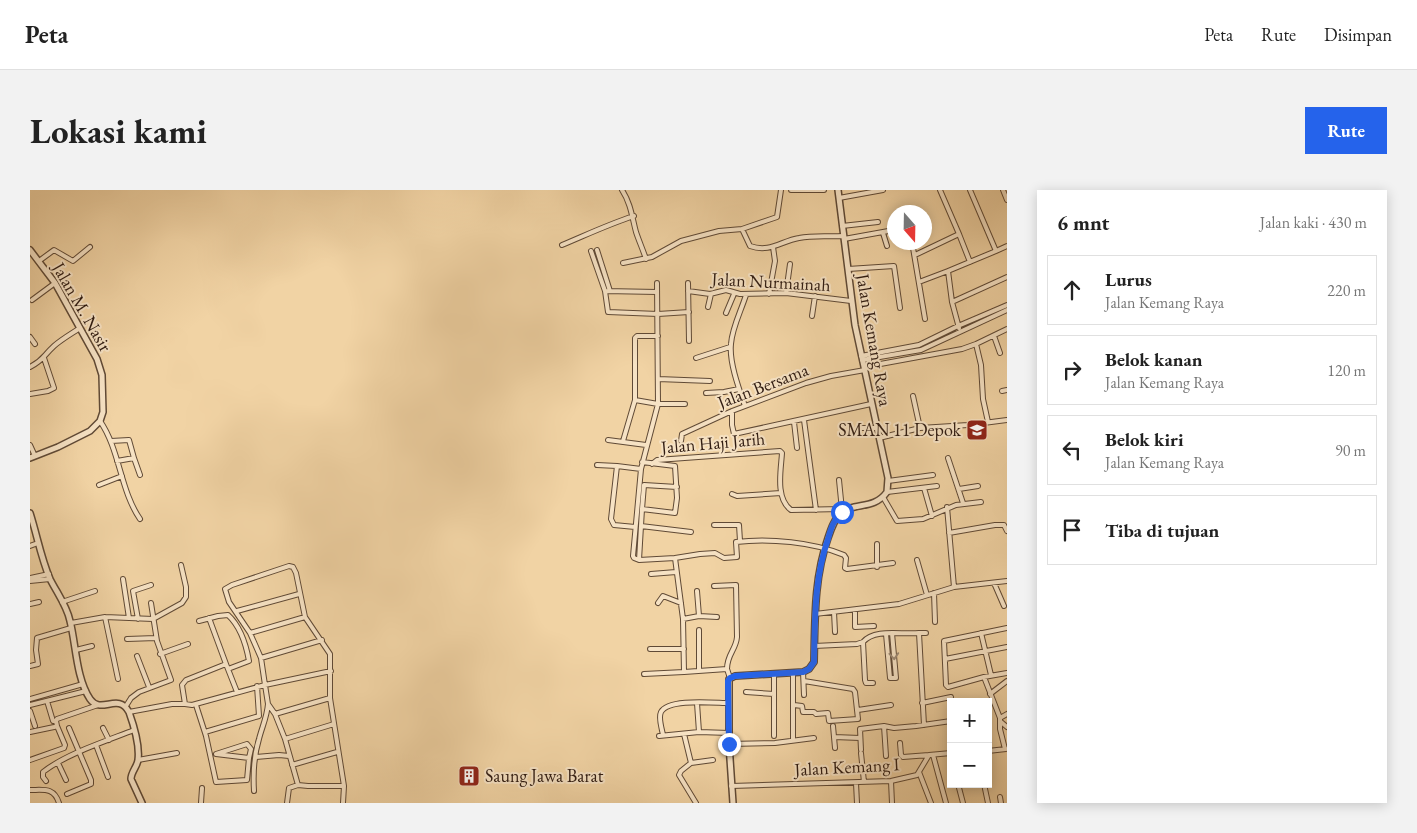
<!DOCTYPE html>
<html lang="id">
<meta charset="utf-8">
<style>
:root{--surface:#fff;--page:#f2f2f2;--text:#222;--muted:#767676;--line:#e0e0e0;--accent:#2563eb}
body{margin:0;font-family:"EB Garamond",serif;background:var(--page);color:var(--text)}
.controls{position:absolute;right:15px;bottom:15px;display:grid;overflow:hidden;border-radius:0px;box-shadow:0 2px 12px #0003}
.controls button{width:45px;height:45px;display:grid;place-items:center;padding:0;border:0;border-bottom:1px solid var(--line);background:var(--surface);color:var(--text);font:25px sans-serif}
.compass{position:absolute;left:857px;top:15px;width:45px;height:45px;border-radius:50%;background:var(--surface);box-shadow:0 2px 12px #0003;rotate:160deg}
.stop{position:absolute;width:15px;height:15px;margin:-11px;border:4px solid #2563eb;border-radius:50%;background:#fff}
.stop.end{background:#2563eb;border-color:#fff;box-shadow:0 1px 5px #0008}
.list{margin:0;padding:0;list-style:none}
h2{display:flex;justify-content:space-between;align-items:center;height:65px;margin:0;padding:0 20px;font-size:21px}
h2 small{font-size:16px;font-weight:400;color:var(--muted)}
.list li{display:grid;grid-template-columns:32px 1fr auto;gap:15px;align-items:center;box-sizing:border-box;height:70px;margin:0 10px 10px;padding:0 10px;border:1px solid var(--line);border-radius:0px}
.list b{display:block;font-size:19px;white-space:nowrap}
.list p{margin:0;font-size:16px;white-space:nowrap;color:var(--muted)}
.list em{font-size:16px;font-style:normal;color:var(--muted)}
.icon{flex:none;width:28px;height:28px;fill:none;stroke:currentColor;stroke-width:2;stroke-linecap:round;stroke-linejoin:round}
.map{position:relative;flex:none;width:977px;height:613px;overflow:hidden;border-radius:0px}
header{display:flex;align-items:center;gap:30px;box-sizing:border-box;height:70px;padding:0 25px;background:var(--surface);border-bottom:1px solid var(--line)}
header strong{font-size:24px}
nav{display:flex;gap:28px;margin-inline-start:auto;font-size:18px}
.intro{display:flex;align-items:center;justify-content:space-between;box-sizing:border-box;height:120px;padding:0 30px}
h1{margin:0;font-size:35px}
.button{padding:12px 22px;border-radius:0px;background:var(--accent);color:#fff;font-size:18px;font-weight:700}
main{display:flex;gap:30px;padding:0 30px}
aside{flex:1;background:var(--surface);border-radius:0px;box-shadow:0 2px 12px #0003}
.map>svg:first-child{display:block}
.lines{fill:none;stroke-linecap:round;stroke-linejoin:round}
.minor-casing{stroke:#604a36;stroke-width:6}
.tertiary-casing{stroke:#604a36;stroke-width:8}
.minor{stroke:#f6e2c4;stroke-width:4}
.tertiary{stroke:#f6e2c4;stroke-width:5}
.oneway{stroke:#9d8974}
.route{stroke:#2563eb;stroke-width:6}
.labels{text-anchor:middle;stroke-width:4;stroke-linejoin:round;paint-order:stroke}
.street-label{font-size:18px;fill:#301c12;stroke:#f6e2c4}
.poi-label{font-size:18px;fill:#301c12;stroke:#f6e2c4;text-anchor:end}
</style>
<header>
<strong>Peta</strong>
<nav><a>Peta</a><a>Rute</a><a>Disimpan</a></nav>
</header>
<div class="intro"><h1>Lokasi kami</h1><a class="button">Rute</a></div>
<main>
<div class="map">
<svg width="977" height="613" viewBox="0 0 977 613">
<rect width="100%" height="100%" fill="#f1d3a4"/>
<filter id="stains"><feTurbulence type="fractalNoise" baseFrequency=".004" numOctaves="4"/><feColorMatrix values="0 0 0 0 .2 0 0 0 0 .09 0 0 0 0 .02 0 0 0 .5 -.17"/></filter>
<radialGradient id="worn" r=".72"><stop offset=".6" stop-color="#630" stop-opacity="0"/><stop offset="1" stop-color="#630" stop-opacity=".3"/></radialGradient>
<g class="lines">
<g class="minor-casing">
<path id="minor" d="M592 0C601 14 602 27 606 42 609 51 613 60 616 69
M761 0H794
M910 0 929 44
M940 0 966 61 977 56
M973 0 977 10
M809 8 853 0
M894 31H895
M812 36 848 32
M712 39 747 27 751 0
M853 43 857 56
M814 49 864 40
M882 52 895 129
M532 55C556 45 579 34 604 26
M567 60 580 101
M561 61 575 101
M885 65 929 44 940 72
M9 71 24 60 43 71 60 57
M593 73 622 67 651 51 689 41 712 39 720 56C740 63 751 51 769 48 784 45 799 47 813 46
M818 79 864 76 870 118
M889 92 918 81
M627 93 628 214 611 279 603 366 604 368 609 370 645 368 653 429 654 482 697 479 700 488
M658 93 659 151
M658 101 680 104 696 100 710 104 756 103 821 111
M627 102 575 101 578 122 628 124 659 122
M756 103 760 74
M739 104 745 71 743 57
M2 110 25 93
M922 112 977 87
M678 117 681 104
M696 123 704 104
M782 126 785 106
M929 138 922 112 918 81 966 61
M964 146 970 163
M0 147 5 154
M946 154 951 175 953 209 958 232
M831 166 889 155 928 136 977 115
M666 168 700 157
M832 170 891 160 977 120
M0 177C14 170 13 166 24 156 32 149 41 144 50 138
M834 177 932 159 946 154 977 139
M628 189 680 191
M972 201 977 200
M676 203 694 202 709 199
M0 204 18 201 24 198 14 168
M883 206 890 238
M605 210V148L607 146H628
M715 216C709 199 699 172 701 154 702 138 711 121 716 105
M702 221V235L704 244 841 214
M774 230 786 320
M70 231C90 260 90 300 110 329
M764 232 767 258
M831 238H847
M849 248 890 238 938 235 977 230
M578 250 616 255
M81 251 99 250 104 268
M593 251 605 210 628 214H655
M651 251 652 244 702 221 776 193 801 186 835 180
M0 255 5 266
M918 268 933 313
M87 271 104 268 110 285
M622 274 627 270 750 261 752 263C751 280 745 308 761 320L812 319
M567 275 587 276
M809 290 812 320
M858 291 903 285
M69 295 92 286
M894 298 902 326
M929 299 948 296
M857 302 907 296
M702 304 707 306 751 303
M853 307 867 331 893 329 926 315 951 312
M917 317 924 397
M612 319 614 295 647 297
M684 335H709L710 351
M611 336 661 342
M605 337 584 335 581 329 587 276 611 279
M919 343 965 335H974L977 341
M847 354V377
M0 356 8 353
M645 368 670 364 685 363 694 368 707 367 706 352C739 348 783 352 814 365L816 368 815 378 817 379 863 373
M609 370 612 319 645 323 647 308 645 276 612 272
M887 370 897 405
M621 384 646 382
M0 388 19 384
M93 389 99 428
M0 391 20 389
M964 393 974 416
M684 396 706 395 707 447C706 460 697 464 697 479
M667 401 669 426
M904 403 905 432
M32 412 65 401
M628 413 633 406 651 413
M0 414 9 412
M825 420V437L844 436
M207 421 269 404
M804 422 805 442
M785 424 869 414 924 397 977 391
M75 427 123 429 152 413 156 407V397L151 375
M275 427 220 443 199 412 195 399 202 395 259 376 263 377 266 383 275 427 300 464V508L314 596 313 613
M179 428 196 474
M108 429 103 401 121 395
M653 429 669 426 687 427
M169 431 188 426 198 425C211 437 216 454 219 471L198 479
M41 433 75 427 88 489
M669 440V481
M220 443 231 468 235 495 301 481
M889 443H896
M951 443 961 485
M856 444 860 488H866L862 443
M97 449 126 448
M784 456 827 454 833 452
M620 459H654
M46 460 62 456
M130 464 158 454
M107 466 119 497
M231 468 292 450
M915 469 977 457
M0 476 8 474 6 460 7 448 41 438
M773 482 774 505
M763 483V550
M614 484 654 482
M744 484V546
M954 487 977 483
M843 493H836L835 490 833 452C845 438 872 445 889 443L894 535
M207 502 196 474 156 490 152 495 155 514 162 515 235 495 238 514 245 524 255 549 268 595 278 596H314
M716 502 744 504
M960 504 977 491
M0 509 53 494
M17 511 23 531
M667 513 669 542
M892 513 921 507
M0 515 56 501
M166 515 176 546 186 592 217 590 219 568 186 564
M764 515 772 516 773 522H784L786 524 798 523 799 531 828 529 825 502 823 499 774 491
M96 516 101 508 109 502 141 490 127 451 121 413
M828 520 861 515
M0 521 5 536
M99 522 142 514H155
M245 524 300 508
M970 528 977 524
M971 532 977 537
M803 536 805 558
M854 536 856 566
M73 538 79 550
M0 542 24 537 27 536 26 531 27 529 68 515
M175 542 229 526 227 496
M654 544 661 573 683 570
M633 545C632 539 628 528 631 522 638 508 685 513 699 513
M629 546 669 542 699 543
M804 547 830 548
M255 549 304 534
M870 553 871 565 873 567 899 565
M699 554 745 553 784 548
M66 555 78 587
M975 559 970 539V528L954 487 918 497 916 495 914 451 977 438
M831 560 830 539 854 536 864 538 886 536 921 531
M958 561 976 559
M831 563 834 592
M186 564 217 554 221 559 219 568
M903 565 916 613
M226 567 249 565 259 566
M0 570 34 558 35 555 27 536
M108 570 147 563
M28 573 36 590
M661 573 651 581 649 585 666 613
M262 575 307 562
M889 582 901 613
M16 591 13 587V582C36 564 76 551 104 540
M861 591 862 613
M826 593 827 613
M928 594 933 613
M954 594 958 613
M701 596 861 591 887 585 899 565 921 563
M0 600C14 600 24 597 29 613
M224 601C223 584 224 565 229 549 232 537 237 527 238 514
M37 604 61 594V590L39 538
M970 607 971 613
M171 613 172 598
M257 613 259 598 268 595"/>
</g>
<g class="tertiary-casing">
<path id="tertiary" d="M0 60 25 93 67 169 72 185 73 222 70 231 60 241 28 257 0 268
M0 323C7 345 11 368 20 389 27 403 37 416 40 431 46 454 46 488 60 509 71 525 88 502 99 522 104 536 110 555 108 570 107 577 101 582 101 589L112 613
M703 613 699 554V489L705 486 773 482 779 479 784 472C785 429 784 388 798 348 801 339 804 330 810 324 824 311 843 321 857 302L858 288 825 135 808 0"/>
</g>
<use href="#minor" class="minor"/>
<use href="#tertiary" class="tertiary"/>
</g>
<defs><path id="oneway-chevron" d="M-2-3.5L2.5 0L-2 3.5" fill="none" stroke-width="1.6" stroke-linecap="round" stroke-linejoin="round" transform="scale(1.25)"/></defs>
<use class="oneway" href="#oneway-chevron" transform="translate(864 466) rotate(86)"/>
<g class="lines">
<path class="route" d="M699 554 698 491 700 488 705 486 773 482 779 479 784 472C785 430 784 389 798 349 801 338 804 329 812 322"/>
</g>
<defs>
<g id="school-square" transform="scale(1.125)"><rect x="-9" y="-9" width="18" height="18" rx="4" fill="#8f2418" stroke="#f6e2c4"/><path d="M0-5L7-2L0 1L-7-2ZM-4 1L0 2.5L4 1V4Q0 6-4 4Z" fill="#fff"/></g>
<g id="building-square" transform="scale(1.125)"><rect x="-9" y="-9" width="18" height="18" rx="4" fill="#8f2418" stroke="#f6e2c4"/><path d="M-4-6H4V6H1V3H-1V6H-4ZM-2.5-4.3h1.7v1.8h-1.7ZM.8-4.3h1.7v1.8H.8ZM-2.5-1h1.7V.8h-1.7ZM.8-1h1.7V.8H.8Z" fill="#fff"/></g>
</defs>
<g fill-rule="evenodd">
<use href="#school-square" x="947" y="240"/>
<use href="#building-square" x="439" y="586"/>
</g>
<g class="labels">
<g class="street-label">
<text transform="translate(741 92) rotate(3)" y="6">Jalan Nurmainah</text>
<text transform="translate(52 117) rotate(60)" y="6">Jalan M. Nasir</text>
<text transform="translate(844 150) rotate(80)" y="6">Jalan Kemang Raya</text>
<text transform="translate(733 196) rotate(-21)" y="6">Jalan Bersama</text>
<text transform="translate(683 253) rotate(-5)" y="6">Jalan Haji Jarih</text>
<text transform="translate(817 577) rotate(-3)" y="6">Jalan Kemang I</text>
</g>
<g class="poi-label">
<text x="931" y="246">SMAN 11 Depok</text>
<text x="455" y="592" text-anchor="start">Saung Jawa Barat</text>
</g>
</g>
<rect width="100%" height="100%" filter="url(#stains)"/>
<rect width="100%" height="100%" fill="url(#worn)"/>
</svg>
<div class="controls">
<button>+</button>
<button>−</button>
</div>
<svg class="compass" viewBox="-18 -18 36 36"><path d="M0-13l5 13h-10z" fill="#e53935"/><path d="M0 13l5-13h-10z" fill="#767676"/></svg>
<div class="stop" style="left:812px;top:322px"></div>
<div class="stop end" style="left:699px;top:554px"></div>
</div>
<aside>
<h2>6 mnt<small>Jalan kaki · 430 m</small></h2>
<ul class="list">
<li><svg class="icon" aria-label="ahead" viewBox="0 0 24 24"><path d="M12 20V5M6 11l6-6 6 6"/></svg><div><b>Lurus</b><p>Jalan Kemang Raya</p></div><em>220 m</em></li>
<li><svg class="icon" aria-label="right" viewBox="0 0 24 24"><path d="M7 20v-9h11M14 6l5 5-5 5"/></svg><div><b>Belok kanan</b><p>Jalan Kemang Raya</p></div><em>120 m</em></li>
<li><svg class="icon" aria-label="left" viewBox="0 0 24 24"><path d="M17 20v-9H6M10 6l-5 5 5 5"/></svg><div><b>Belok kiri</b><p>Jalan Kemang Raya</p></div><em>90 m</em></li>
<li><svg class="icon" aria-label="arrive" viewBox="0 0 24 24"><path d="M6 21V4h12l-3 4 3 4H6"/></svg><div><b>Tiba di tujuan</b></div></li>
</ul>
</aside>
</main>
